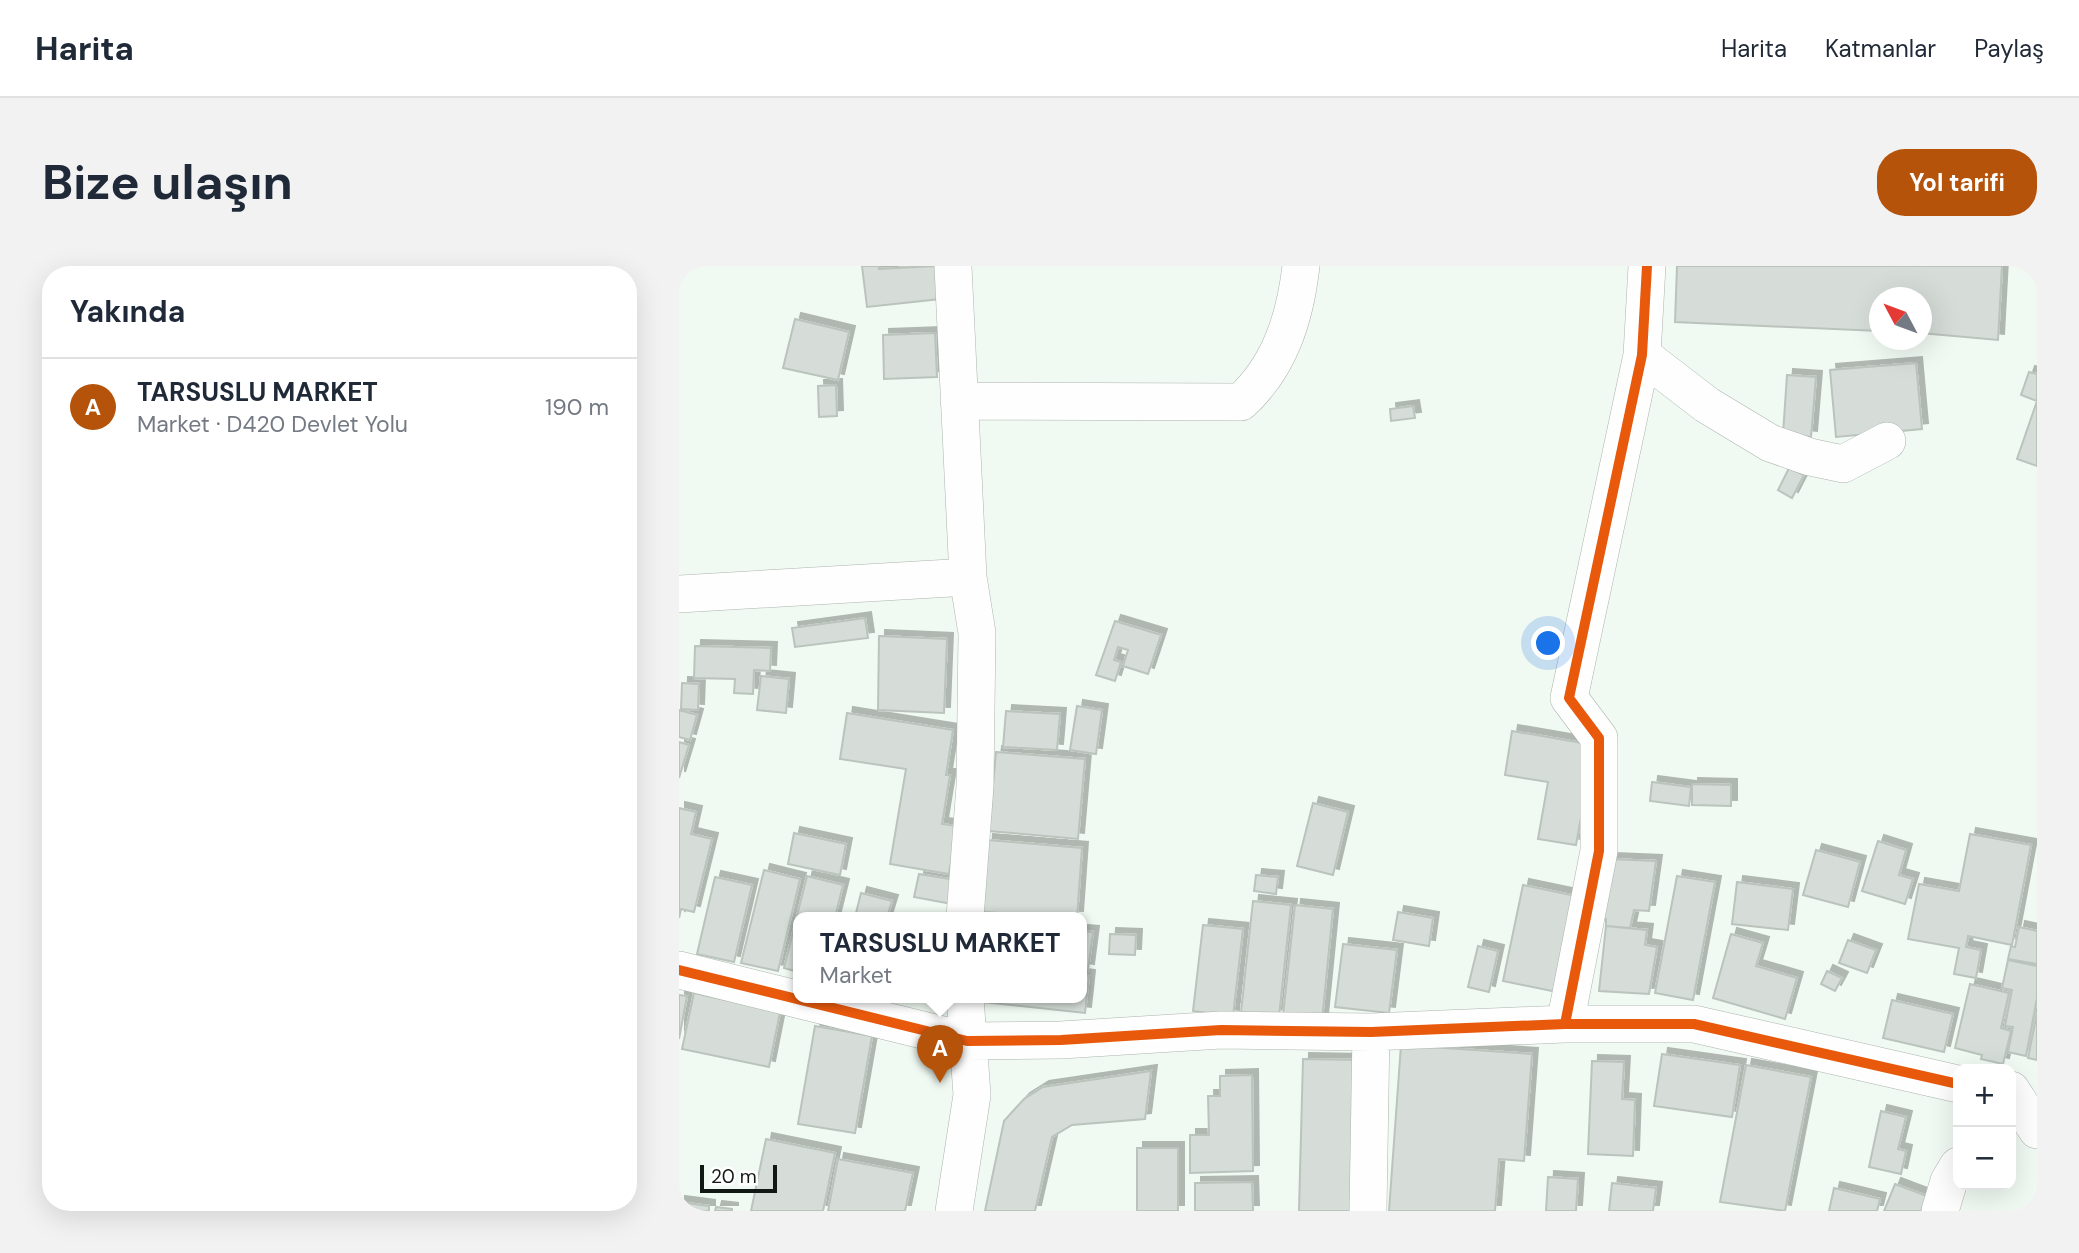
<!DOCTYPE html>
<html lang="tr">
<meta charset="utf-8">
<style>
:root{--surface:#fff;--page:#f2f2f3;--text:#1f2937;--muted:#747a83;--line:#e0e1e3;--accent:#b45309}
body{margin:0;font-family:"DM Sans",sans-serif;background:var(--page);color:var(--text)}
.controls{position:absolute;right:21px;bottom:21px;display:grid;overflow:hidden;border-radius:14px;box-shadow:0 7px 28px #0002}
.controls button{width:63px;height:63px;display:grid;place-items:center;padding:0;border:0;border-bottom:2px solid var(--line);background:var(--surface);color:var(--text);font:35px sans-serif}
.compass{position:absolute;left:1190px;top:21px;width:63px;height:63px;border-radius:50%;background:var(--surface);box-shadow:0 7px 28px #0002;rotate:311deg}
.scale{position:absolute;left:21px;bottom:18px;width:77px;box-sizing:border-box;padding-left:7px;border:4px solid #121814;border-top:0;font-size:19px;line-height:24px;white-space:nowrap;color:#121814;-webkit-text-stroke:5px #fff;paint-order:stroke}
.you{position:absolute;left:870px;top:378px;width:24px;height:24px;margin:-18px;border:5px solid #fff;border-radius:50%;background:#1a73e8;box-shadow:0 0 0 10px #1a73e833}
.badge{display:grid;place-items:center;width:46px;height:46px;border-radius:50%;background:var(--accent);color:#fff;font-size:23px;font-weight:700}
.pin{position:absolute;translate:-50% -58px;filter:drop-shadow(0 2px 4px #0008)}
.pin::after{content:'';position:absolute;top:37px;width:24px;height:21px;background:inherit;clip-path:polygon(0 0,100% 0,50% 100%)}
.popup{position:absolute;left:114px;top:646px;width:294px;height:91px;box-sizing:border-box;display:grid;place-content:center;border-radius:14px;background:var(--surface);filter:drop-shadow(0 2px 5px #0005);font-size:23px;white-space:nowrap;color:var(--muted)}
.popup b{font-size:26px;color:var(--text)}
.popup::after{content:'';position:absolute;left:50%;top:100%;margin-left:-14px;border:14px solid transparent;border-top-color:var(--surface)}
.list{margin:0;padding:0;list-style:none}
h2{display:flex;justify-content:space-between;align-items:center;height:91px;margin:0;padding:0 28px;font-size:30px}
h2 small{font-size:23px;font-weight:400;color:var(--muted)}
.list li{display:grid;grid-template-columns:46px 1fr auto;gap:21px;align-items:center;box-sizing:border-box;height:98px;padding:0 28px;border-top:2px solid var(--line)}
.list b{display:block;font-size:26px;white-space:nowrap}
.list p{margin:0;font-size:23px;white-space:nowrap;color:var(--muted)}
.list em{font-size:23px;font-style:normal;color:var(--muted)}
.map{position:relative;flex:none;width:1358px;height:945px;overflow:hidden;border-radius:28px}
header{display:flex;align-items:center;gap:42px;box-sizing:border-box;height:98px;padding:0 35px;background:var(--surface);border-bottom:2px solid var(--line)}
header strong{font-size:33px}
nav{display:flex;gap:38px;margin-inline-start:auto;font-size:24px}
.intro{display:flex;align-items:center;justify-content:space-between;box-sizing:border-box;height:168px;padding:0 42px}
h1{margin:0;font-size:49px}
.button{padding:18px 32px;border-radius:28px;background:var(--accent);color:#fff;font-size:24px;font-weight:700}
main{display:flex;gap:42px;padding:0 42px}
aside{flex:1;background:var(--surface);border-radius:28px;box-shadow:0 7px 28px #0002}
.map>svg:first-child{display:block}
.building{fill:#d6ddd8;stroke:#bbc3bd;stroke-width:2;filter:url(#shadow)}
.lines{fill:none;stroke-linecap:round;stroke-linejoin:round}
.minor-casing{stroke:#adb4af;stroke-width:38}
.minor{stroke:#fdfefd;stroke-width:37}
.cycleway-casing{stroke:#fff;stroke-width:15}
.cycleway{stroke:#e8590c;stroke-width:10}
</style>
<header>
<strong>Harita</strong>
<nav><a>Harita</a><a>Katmanlar</a><a>Paylaş</a></nav>
</header>
<div class="intro"><h1>Bize ulaşın</h1><a class="button">Yol tarifi</a></div>
<main>
<aside>
<h2>Yakında<small></small></h2>
<ul class="list">
<li><span class="badge">A</span><div><b>TARSUSLU MARKET</b><p>Market · D420 Devlet Yolu</p></div><em>190 m</em></li>
</ul>
</aside>
<div class="map">
<svg width="1358" height="945" viewBox="0 0 1358 945">
<defs>
<filter id="shadow"><feDropShadow dx="6" dy="-6" stdDeviation="0" flood-color="#0004"/></filter>
</defs>
<rect width="100%" height="100%" fill="#f0f9f2"/>
<path class="building" d="M183 0H200V3L257 0 261 33 188 41Z
M998 0H1323L1319 74 1242 67V32H1200V65L996 56Z
M116 53 170 66 159 114 104 102Z
M256 67 258 111 205 113 204 69Z
M1237 97 1243 163 1157 171 1151 104Z
M1350 106 1358 108V135L1342 129Z
M1108 109 1137 111 1132 171 1104 168Z
M157 119 158 150 140 151 139 120Z
M1358 135V200L1338 193Z
M734 140 736 152 712 155 711 143Z
M1110 202 1125 209 1113 232 1099 224Z
M186 352 189 372 116 381 113 362Z
M436 355 482 369 469 408 444 400 449 384 439 381 435 394 442 396 436 415 417 409Z
M200 370 268 373 265 447 199 444Z
M16 380 92 382 91 405 75 404 74 428 55 427 56 413 15 412Z
M82 410 110 413 107 447 78 444Z
M3 417 20 418 19 444 2 443Z
M398 440 423 444 417 488 391 484Z
M0 444 18 449 11 474 0 471Z
M327 445 381 448 378 484 324 481Z
M168 447 274 464 267 509H271L263 558 278 560 270 608 211 598 227 503 161 493Z
M833 465 915 479 897 579 859 573 869 516 826 509Z
M0 476 10 479 0 512Z
M317 486 406 493 399 573 310 565Z
M973 516 1012 521 1010 540 971 535Z
M1013 518 1052 519V540L1013 539Z
M634 537 669 546 654 609 618 600Z
M0 542 17 546 12 568 33 573 15 646 2 643 0 652Z
M115 567 167 578 161 609 109 598Z
M1291 568 1352 579 1333 679 1289 670 1287 681 1302 684 1297 712 1275 708 1280 682 1229 673 1240 618 1280 625Z
M308 574 403 582 398 651 302 646Z
M1199 575 1227 584 1220 609 1234 613 1226 638 1183 625Z
M1137 584 1181 596 1169 641 1124 629Z
M930 593 977 595 970 645 955 644 951 662 927 660V653L922 654Z
M85 604 121 613 99 705 62 697Z
M240 608 277 614 273 638 235 631Z
M577 609 599 611 597 628 575 625Z
M128 610 164 619 156 651H119V706L105 702Z
M998 610 1036 616 1014 734 976 727Z
M36 611 73 619 55 696 18 688Z
M1058 616 1114 623 1109 664 1053 658Z
M844 619 897 630 878 726 824 715Z
M182 627 213 635 208 651H176Z
M574 635 612 639 600 750 562 746Z
M616 639 654 643 643 754 604 750Z
M719 646 754 652 750 680 714 674Z
M524 659 564 663 554 750 514 745Z
M927 660 968 664 966 679 978 681 970 728 920 725Z
M1340 661 1358 665V698L1329 693 1332 680 1336 681Z
M403 665 414 666 409 704 403 703Z
M431 668 457 669 456 689 430 688Z
M1052 668 1084 677 1077 700 1118 712 1106 753 1034 732Z
M1169 674 1197 684 1188 707 1160 697Z
M664 678 718 684 710 747 656 741Z
M799 680 819 685 810 726 789 721Z
M1329 694 1358 700V732L1347 790 1329 786 1334 761 1326 760 1333 724 1323 722Z
M1148 705 1163 712 1156 725 1142 718Z
M403 709 410 710 406 747 295 735V731H403Z
M1291 718 1330 727 1322 762 1332 765 1324 798 1302 793 1303 789 1276 782Z
M15 727 101 746 90 801 3 783Z
M0 729 8 730 0 773Z
M1213 734 1274 748 1265 786 1204 772Z
M1358 747V794L1349 792Z
M136 760 193 770 176 867 119 858Z
M722 779 853 788 845 895 820 893 816 945H710Z
M983 788 1061 799 1053 851 975 840Z
M624 793 680 794 676 945H620Z
M913 795 945 796 943 833 956 834 954 890 909 888Z
M1067 799 1132 811 1106 945 1041 936Z
M472 805 466 853 393 859 373 871 356 945H306L325 855 345 833 364 821Z
M573 809 574 905 511 907V869H530L529 830H541V810Z
M1202 845 1227 851 1219 883 1227 885 1222 908 1190 901Z
M87 873 156 887 144 945H72Z
M458 882H499V945H458Z
M159 893 234 907 226 945H149Z
M869 911 899 913 897 945H867Z
M573 916 574 945H516V917Z
M933 917 977 922 974 945H930Z
M1216 918 1248 930 1242 945H1205Z
M1155 922 1201 933 1198 945H1150Z
M0 936 30 940V945H0Z
M37 941 53 943V945H36Z"/>
<g class="lines">
<g class="minor-casing">
<path id="minor" d="M274 0 289 311 298 367 296 520 286 651
M963 89 1028 139 1091 177 1131 191 1164 198 1208 175
M280 135 562 136C601 100 616 52 622 0
M0 328 289 311
M0 704 288 775 382 774 542 764 692 766 886 758H1015L1279 818
M886 758 920 585V472L890 432 963 89 968 0
M1332 824 1358 864
M275 945 293 829 286 731
M689 945 692 766
M1261 945 1270 915 1279 900"/>
</g>
<use href="#minor" class="minor"/>
<g class="cycleway-casing">
<path id="cycleway" d="M0 704 288 775 382 774 542 764 692 766 886 758H1015L1279 818
M886 758 920 585V472L890 432 963 89 968 0"/>
</g>
<use href="#cycleway" class="cycleway"/>
</g>
</svg>
<div class="controls">
<button>+</button>
<button>−</button>
</div>
<svg class="compass" viewBox="-18 -18 36 36"><path d="M0-13l5 13h-10z" fill="#e53935"/><path d="M0 13l5-13h-10z" fill="#747a83"/></svg>
<div class="scale">20 m</div>
<div class="you"></div>
<div class="pin badge" style="left:261px;top:817px">A</div>
<div class="popup"><b>TARSUSLU MARKET</b>Market</div>
</div>
</main>
